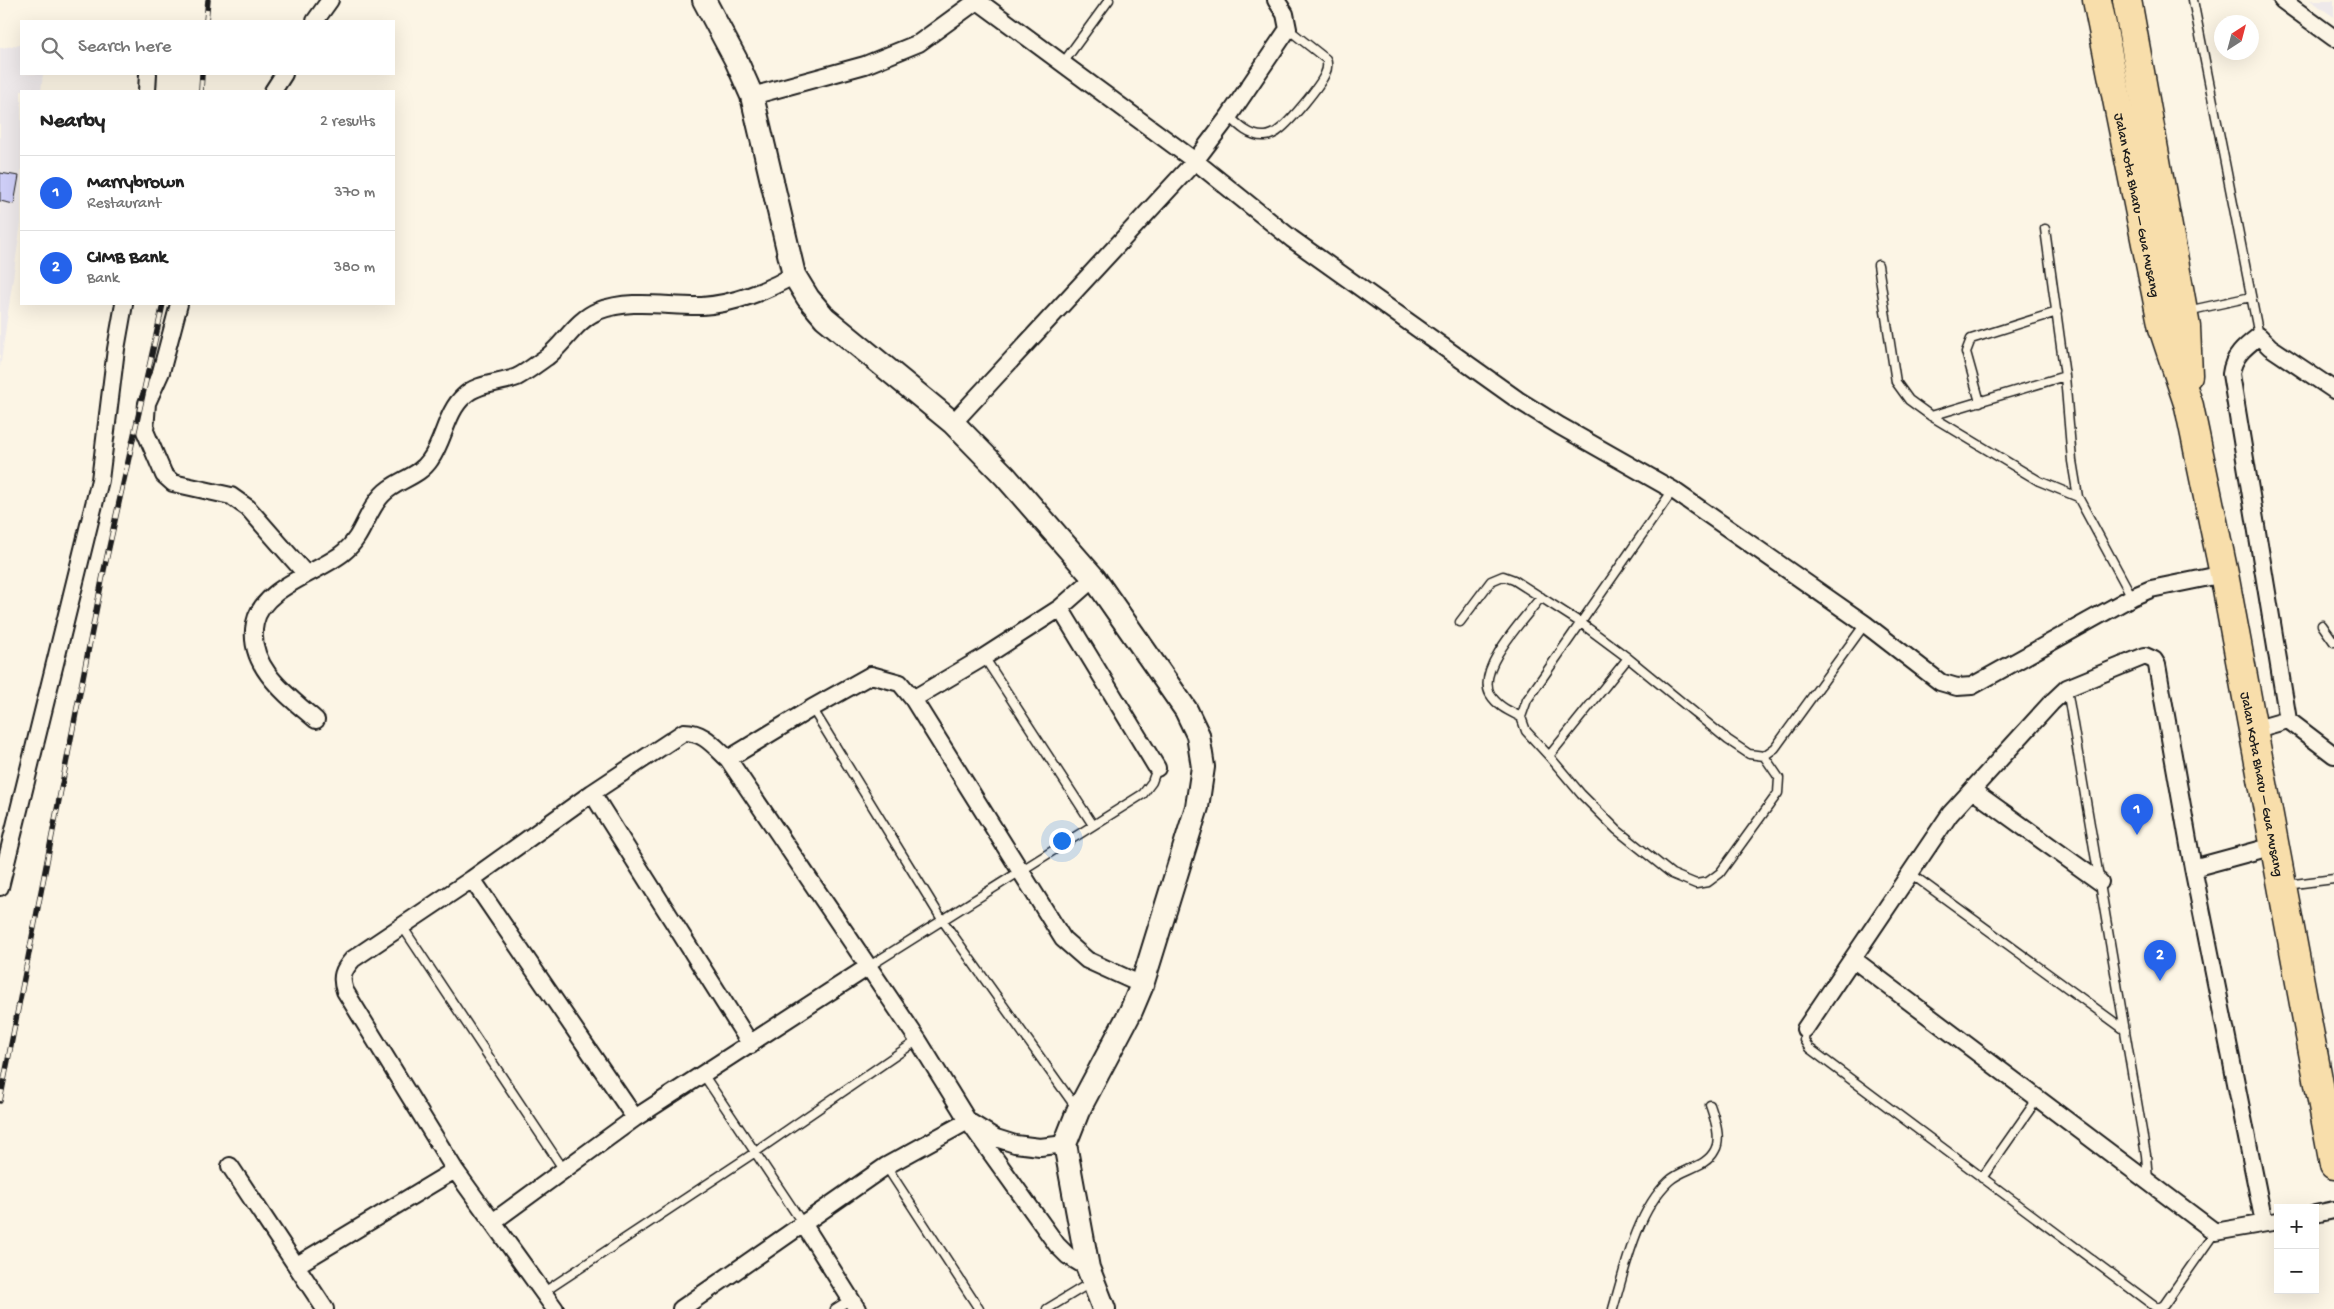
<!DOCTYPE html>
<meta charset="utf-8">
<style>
:root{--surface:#fff;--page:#f6f6f6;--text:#222;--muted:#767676;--line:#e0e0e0;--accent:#2563eb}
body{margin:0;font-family:"Gochi Hand",sans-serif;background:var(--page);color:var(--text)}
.controls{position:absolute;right:15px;bottom:15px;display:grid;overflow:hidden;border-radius:0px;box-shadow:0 5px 20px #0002}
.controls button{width:45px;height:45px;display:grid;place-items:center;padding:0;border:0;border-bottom:1px solid var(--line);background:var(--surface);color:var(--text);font:25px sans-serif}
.compass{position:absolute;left:2214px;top:15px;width:45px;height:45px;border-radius:50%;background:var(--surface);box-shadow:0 5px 20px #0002;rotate:36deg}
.you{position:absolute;left:1061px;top:840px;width:18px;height:18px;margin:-12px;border:4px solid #fff;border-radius:50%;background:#1a73e8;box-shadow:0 0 0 8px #1a73e833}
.badge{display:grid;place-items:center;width:32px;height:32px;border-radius:50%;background:var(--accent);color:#fff;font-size:16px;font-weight:700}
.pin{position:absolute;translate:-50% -41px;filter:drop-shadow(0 1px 2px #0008)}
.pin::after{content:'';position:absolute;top:26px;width:18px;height:15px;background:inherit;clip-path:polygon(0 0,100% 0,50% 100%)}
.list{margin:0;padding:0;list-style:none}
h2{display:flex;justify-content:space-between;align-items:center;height:65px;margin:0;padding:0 20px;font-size:21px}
h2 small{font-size:16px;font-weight:400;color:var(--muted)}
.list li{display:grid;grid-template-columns:32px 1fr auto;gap:15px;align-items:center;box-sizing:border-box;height:75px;padding:0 20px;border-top:1px solid var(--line)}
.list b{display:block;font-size:19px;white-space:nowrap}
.list p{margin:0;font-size:16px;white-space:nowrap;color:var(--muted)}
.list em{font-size:16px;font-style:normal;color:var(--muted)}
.icon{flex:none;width:28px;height:28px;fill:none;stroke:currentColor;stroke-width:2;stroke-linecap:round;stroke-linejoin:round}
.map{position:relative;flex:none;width:2334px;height:1309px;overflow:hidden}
.search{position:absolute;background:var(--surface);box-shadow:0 5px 20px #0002;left:20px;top:20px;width:375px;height:55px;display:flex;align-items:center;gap:12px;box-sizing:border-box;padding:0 18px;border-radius:0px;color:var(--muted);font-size:19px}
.panel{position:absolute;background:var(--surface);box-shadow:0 5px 20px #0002;left:20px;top:90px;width:375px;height:215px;border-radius:0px}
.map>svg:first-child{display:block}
.built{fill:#eee9ea}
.building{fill:#cecef7;stroke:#1c1c1c}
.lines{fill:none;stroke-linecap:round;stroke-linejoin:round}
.lane-casing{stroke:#1c1c1c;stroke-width:11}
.street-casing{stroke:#1c1c1c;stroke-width:20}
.secondary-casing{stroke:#1c1c1c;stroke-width:26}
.highway-casing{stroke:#1c1c1c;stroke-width:31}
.lane{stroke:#fcf5e5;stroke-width:8}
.street{stroke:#fcf5e5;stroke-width:16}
.secondary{stroke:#fcf5e5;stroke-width:22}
.highway{stroke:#f8deab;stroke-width:28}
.rail-casing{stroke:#1c1c1c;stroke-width:5.5}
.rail{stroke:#fcf5e5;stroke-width:4;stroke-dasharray:11;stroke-linecap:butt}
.labels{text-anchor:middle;stroke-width:4;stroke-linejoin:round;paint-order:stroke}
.street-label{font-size:14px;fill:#1c1c1c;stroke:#fcf5e5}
</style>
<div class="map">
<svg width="2334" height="1309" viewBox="0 0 2334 1309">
<rect width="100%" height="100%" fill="#fcf5e5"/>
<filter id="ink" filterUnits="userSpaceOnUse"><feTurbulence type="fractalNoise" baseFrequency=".02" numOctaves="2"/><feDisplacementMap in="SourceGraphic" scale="10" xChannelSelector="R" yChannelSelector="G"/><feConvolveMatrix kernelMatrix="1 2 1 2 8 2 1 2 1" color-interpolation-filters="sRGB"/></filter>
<g filter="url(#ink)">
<path class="built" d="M2310 0H2334V17Z
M21 45V74H43L41 91H21V223L0 368V48Z"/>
<path class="building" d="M0 173 19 176 14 204 0 201Z"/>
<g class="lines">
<g class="lane-casing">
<path id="lane" d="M2193 0 2259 336
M1063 63 1109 0
M1229 116C1239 126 1250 137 1265 136 1269 136 1276 133 1279 130 1290 122 1320 86 1325 74 1328 68 1328 64 1326 59L1288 29
M2045 229 2065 376 2072 461 2078 497 2132 597
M1878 265 1896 382 1909 400 1931 416 2039 481 2078 497
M2187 311 2251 297
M1980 402 1966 352 1971 339 2057 312
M1931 416 2065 376
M1460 622 1491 581 1503 576 1514 580 1581 623 1628 658 1728 740 1749 754 1764 756 1779 778 1778 793 1720 873 1708 882 1696 884 1672 874 1617 830 1581 794 1549 756 1628 658
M2322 625 2334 642
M984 657 1093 825
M2067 689 2146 1155 2148 1180
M812 708 943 921 1077 1109
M1521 717C1509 711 1497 706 1490 694 1476 668 1526 617 1541 597
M1549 756 1526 731 1521 717 1527 700 1673 490
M1764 756 1775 748 1865 624
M1910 873 2125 1030
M2286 885 2334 879
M402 926 564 1170
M868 967 1143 794 1152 782 1157 768
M1805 1029 1804 1040 1809 1048 2154 1306 2159 1308 2164 1305 2215 1232
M703 1074 803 1224
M886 1166 979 1309
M1982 1178 2038 1098
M544 1292 754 1153 918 1040
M835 1309 851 1299
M1047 1309 1090 1283
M1613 1309C1625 1268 1637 1211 1669 1181 1683 1168 1706 1168 1715 1150 1722 1138 1714 1117 1710 1105"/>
</g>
<g class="street-casing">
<path id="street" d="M2282 0 2334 38
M978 1 1195 161 1292 239 1518 400 1560 426 1673 490 1865 624 1940 682 1957 687 1972 686 2132 597 2151 589 2224 574
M315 21 330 0
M147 91 148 74
M273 91 284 74
M752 96 865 65 919 43 978 0
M179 304 161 372 147 403 145 431 164 475 173 483 231 496 248 508 305 573
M2334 390 2270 347 2259 336C2245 347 2233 356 2231 374L2288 720 2334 755
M953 423 1195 161 1229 116 1288 29 1285 14 1276 0
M1060 608 1157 768
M913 699 984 657 1060 608 1094 578
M316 720C288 696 246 666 255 623 262 587 321 572 344 552 363 537 366 512 382 495 395 480 418 478 430 460 444 441 446 412 464 396 477 383 500 384 517 377 527 372 538 363 547 357 565 343 576 320 598 311 632 298 667 307 702 306 733 304 767 291 794 275
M2253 730 2288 720
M1972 790 2100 882
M592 793 751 1045
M2193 868 2274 846
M472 879 635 1118
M0 887 100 480 116 349 124 304
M1853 959 2215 1232 2278 1221
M1805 1029 1950 814 2051 703 2067 688 2145 656 2154 660 2157 665 2193 868 2264 1223
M1065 1144 1040 1147 1015 1144 996 1138 968 1121 918 1040 728 759 812 708 871 675 900 683 913 699 1063 939 1087 960 1142 985
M230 1166 325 1309
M2315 1214 2334 1210
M494 1221 635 1118 868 967
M804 1225 857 1309
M297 1265 455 1170
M555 1309 455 1170 345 991C340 977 343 970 353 959L472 879 592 793 684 732C704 732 714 746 728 759
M681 1309 886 1166 968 1121 1057 1245 1068 1256 1088 1268"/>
</g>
<g class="secondary-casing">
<path id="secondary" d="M704 0 736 60 752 96 794 275 808 298 825 318 953 423 1005 476 1094 578 1186 710 1198 735 1203 767 1197 807 1142 985 1131 1011 1078 1111 1065 1144 1088 1268 1104 1309"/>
</g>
<g class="highway-casing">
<g id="highway">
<path id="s1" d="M2097 0 2163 328 2189 406 2224 574 2334 1165"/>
<path d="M2127 0 2186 327 2188 375"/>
</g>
</g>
<use href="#lane" class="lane"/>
<use href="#street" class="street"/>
<use href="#secondary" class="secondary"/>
<use href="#highway" class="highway"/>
<g class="rail-casing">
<path id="rail" d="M206 21 208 0
M201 91 202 74
M0 1101 104 570 163 304"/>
</g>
<use href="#rail" class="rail"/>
</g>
</g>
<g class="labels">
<g class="street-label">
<text dy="5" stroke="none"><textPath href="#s1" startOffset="209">Jalan Kota Bharu – Gua Musang</textPath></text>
<text dy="5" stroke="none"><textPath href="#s1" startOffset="802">Jalan Kota Bharu – Gua Musang</textPath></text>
</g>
</g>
</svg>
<div class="controls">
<button>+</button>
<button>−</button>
</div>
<svg class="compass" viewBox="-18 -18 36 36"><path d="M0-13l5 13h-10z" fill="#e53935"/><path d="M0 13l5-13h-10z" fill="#767676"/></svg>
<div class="you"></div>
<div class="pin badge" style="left:2137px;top:835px">1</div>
<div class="pin badge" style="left:2160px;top:981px">2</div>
<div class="search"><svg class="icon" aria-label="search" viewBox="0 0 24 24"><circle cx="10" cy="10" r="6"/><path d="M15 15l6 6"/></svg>Search here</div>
<section class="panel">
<h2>Nearby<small>2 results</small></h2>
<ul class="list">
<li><span class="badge">1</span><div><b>Marrybrown</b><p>Restaurant</p></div><em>370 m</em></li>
<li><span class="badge">2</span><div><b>CIMB Bank</b><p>Bank</p></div><em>380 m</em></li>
</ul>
</section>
</div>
